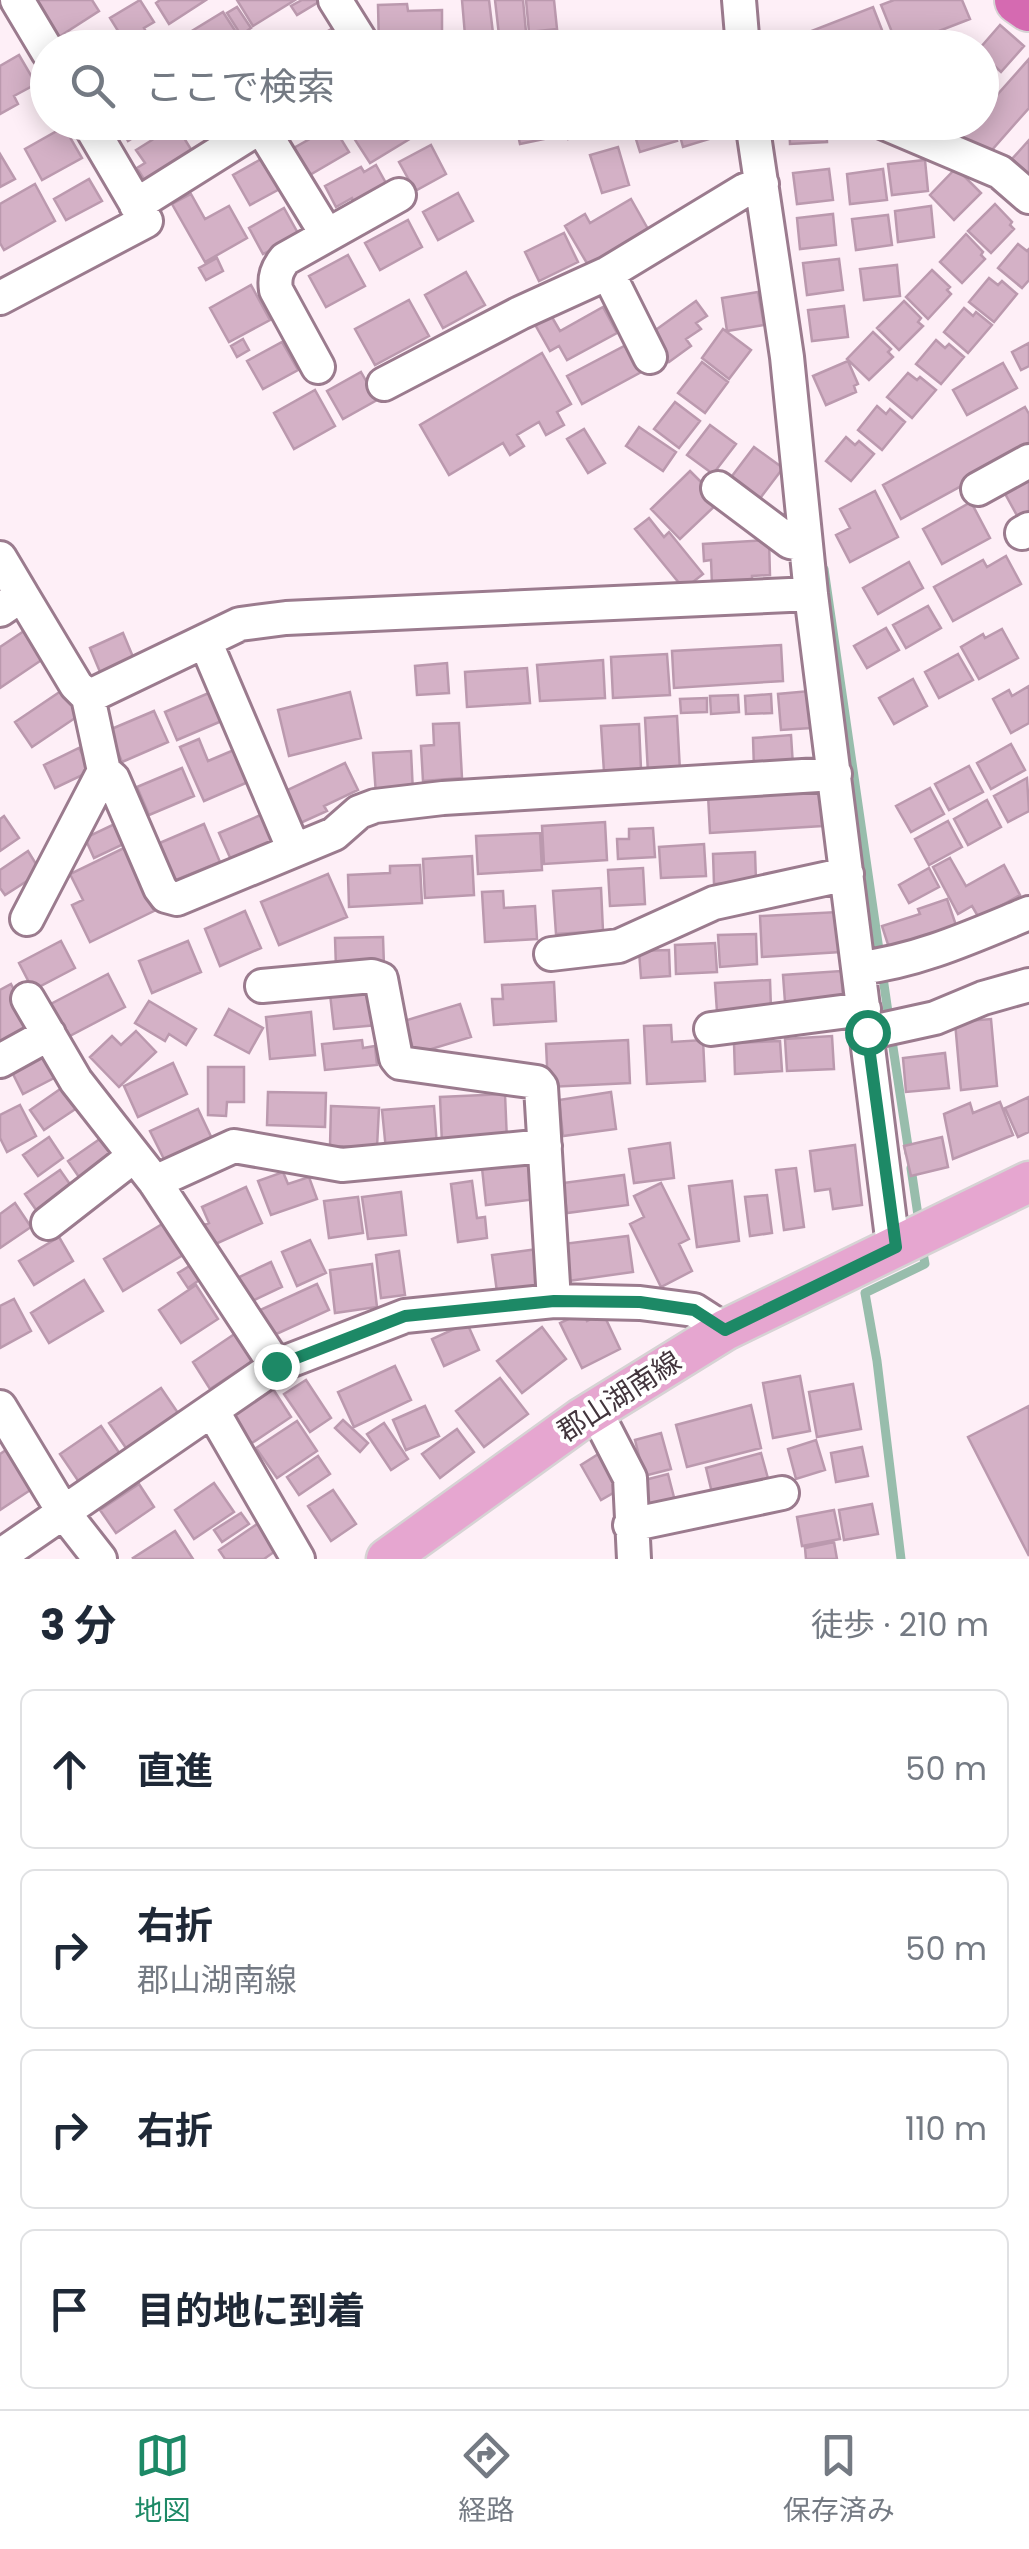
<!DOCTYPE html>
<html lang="ja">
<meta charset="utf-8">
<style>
:root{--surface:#fff;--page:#f6f6f7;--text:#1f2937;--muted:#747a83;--line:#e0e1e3;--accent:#1d8966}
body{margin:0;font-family:Poppins,"Noto Sans JP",sans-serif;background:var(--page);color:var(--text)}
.stop{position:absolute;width:30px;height:30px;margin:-22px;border:8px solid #1d8966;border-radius:50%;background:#fff}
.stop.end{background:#1d8966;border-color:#fff;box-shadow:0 2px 10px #0008}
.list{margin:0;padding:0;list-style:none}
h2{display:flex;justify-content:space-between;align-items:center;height:130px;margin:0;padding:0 40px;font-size:42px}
h2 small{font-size:32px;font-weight:400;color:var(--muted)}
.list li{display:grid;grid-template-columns:65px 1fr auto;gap:30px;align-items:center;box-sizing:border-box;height:160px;margin:0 20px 20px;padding:0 20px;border:2px solid var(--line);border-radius:15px}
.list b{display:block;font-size:38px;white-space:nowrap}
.list p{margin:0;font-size:32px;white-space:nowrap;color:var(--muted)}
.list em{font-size:32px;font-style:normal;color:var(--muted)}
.icon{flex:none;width:55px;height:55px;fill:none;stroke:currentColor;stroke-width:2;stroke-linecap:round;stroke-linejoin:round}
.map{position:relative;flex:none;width:1029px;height:1559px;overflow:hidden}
.search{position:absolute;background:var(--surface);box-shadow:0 5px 25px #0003;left:30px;right:30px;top:30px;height:110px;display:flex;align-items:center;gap:25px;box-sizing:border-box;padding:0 35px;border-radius:55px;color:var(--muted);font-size:38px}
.sheet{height:850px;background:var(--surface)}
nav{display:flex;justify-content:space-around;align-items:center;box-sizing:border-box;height:140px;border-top:2px solid var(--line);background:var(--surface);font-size:28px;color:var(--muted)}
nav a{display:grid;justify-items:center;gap:5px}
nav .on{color:var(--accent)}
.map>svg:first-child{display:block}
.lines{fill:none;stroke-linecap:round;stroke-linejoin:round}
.stream{stroke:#98bdac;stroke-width:9}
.building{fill:#d4b1c6;stroke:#bb99ae;stroke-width:2.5}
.minor-casing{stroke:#9b7b8e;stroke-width:38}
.major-casing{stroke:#d6d3d4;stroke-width:45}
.highway-casing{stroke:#d6d3d4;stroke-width:52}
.minor{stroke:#fff;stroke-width:32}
.major{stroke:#e6a6d0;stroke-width:40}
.highway{stroke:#d56ab1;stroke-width:48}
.route{stroke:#1d8966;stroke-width:12}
.labels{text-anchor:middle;stroke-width:8;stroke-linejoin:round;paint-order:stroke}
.street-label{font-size:28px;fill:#43353d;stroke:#fff}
</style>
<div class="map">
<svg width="1029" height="1559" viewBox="0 0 1029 1559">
<rect width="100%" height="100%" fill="#feeff7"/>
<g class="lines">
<path class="stream" d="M824 569 889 1019
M891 1034 909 1153
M911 1168 919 1222
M901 1559 877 1361 865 1293 925 1264 922 1247"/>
</g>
<path class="building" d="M36 0H92L99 11 54 40 31 3Z
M140 0 154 22 144 28 148 35 128 47 110 18Z
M160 0H206L169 24 156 3Z
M237 0H295L253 26Z
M302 0H322L297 15 291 6Z
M462 0H489L493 33 465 35Z
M495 0H523L526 32 499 35Z
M526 0H554L557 29 529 32Z
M894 0H962L970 19 898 47 881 5Z
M407 4 408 11 442 10V45L379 47 378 5Z
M237 7 251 28 241 35 227 13Z
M873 7 889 48H815L809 32Z
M223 12 243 43 237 48H171L169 45Z
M340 24 353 48H306L304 45Z
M1000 25 1024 46 1001 72 982 54 980 48Z
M19 55 36 84 14 96 18 104 0 114V66Z
M1029 59V108L984 159 959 137 972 122H982V112Z
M117 122H158L128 141Z
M359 122H422L426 129 370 163 348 129Z
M515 122H561L563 135 520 144Z
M565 122H611L612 129 568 139Z
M654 122H671L677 141 640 152 635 136 656 130Z
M676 122H726L729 133 683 147Z
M789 122H826L827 142 790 144Z
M176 125 197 159 150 189 137 168 145 163 136 150Z
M333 126 349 152 308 176 292 149Z
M64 127 82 158 42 180 25 149Z
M1029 140V174L1012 159Z
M431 145 446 174 415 191 399 162Z
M618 147 629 185 602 193 590 155Z
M0 154 15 179 0 187Z
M270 154 287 185 250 205 233 175Z
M925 160 928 191 892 195 888 164Z
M376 165 387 185 354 203 352 198 336 207 325 186 361 167 364 172Z
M956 168 981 193 954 220 930 195Z
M829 169 833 200 797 204 793 173Z
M883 169 887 200 850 204 847 174Z
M89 179 102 201 66 220 54 199Z
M35 184 55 221 4 250 0 243V204Z
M458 193 473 221 438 240 423 212Z
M191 194 205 219 229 206 247 238 205 262 172 204Z
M631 199 648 229 588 265 565 226 585 214 590 223Z
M995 204 1012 222 1010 225 1014 229 991 253 968 231Z
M931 206 934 237 898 242 895 211Z
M284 208 299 235 263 254 249 228Z
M833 214 836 245 800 249 797 218Z
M888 215 892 245 856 250 852 219Z
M408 220 422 247 380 270 365 243Z
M564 233 578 262 539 281 525 252Z
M966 234 983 252 981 255 985 259 962 283 940 262Z
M1018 244 1027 251 1029 249V280L1022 288 998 268Z
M348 255 365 286 326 307 309 276Z
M217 258 223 271 206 280 199 268Z
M839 259 843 290 807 295 803 263Z
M897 265 900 296 864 300 860 269Z
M932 270 950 287 947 290 951 294 928 319 906 297Z
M466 272 485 305 443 328 425 295Z
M989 278 998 285 1002 281 1017 294 994 322 969 302Z
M251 285 270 320 229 342 210 308Z
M758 292 764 325 727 331 722 298Z
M409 300 429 336 375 365 355 329Z
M696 301 707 316 696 323 701 329 686 339 691 346 669 362 650 334Z
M904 301 921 318 918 322 923 326 899 350 877 328Z
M844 306 848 337 812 341 808 310Z
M603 307 617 333 567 360 559 346 550 351 533 321 549 312 560 331Z
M964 308 973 316 976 312 992 325 968 353 944 332Z
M723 329 751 350 729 379 702 358Z
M873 332 891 349 888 352 893 357 869 380 847 359Z
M243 339 249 350 237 357 231 346Z
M936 340 945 348 949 344 964 357 941 384 916 364Z
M282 342 298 370 263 389 247 361Z
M630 343 645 370 582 404 567 376Z
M1029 343V366L1021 370 1012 352Z
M542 353 571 404 557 412 564 425 546 435 539 422 517 435 524 446 510 455 503 443 449 475 420 425Z
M848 361 858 384 854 386 856 392 826 405 813 376Z
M702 362 728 382 705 413 678 393Z
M1003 363 1017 388 967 415 953 390Z
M361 372 377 400 343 419 327 391Z
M908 373 917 380 920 377 936 390 912 418 887 397Z
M315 390 335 426 294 449 274 413Z
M675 402 700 421 679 448 654 429Z
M877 406 886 414 890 409 905 422 882 450 858 430Z
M1025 407 1029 414V449L901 519 883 485Z
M710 425 736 444 713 474 687 455Z
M639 427 676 452 663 471 626 446Z
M584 429 605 463 588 473 567 439Z
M846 437 855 445 859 441 874 454 851 481 826 461Z
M754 447 783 468 755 505 726 484Z
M690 471 720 501 680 539 651 509Z
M1029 476V516L1020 521 1003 490Z
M875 491 898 537 850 562 836 535 850 528 840 509Z
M971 502 990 538 942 564 923 529Z
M649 518 664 537 669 532 703 574 684 589 635 529Z
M769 540 770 575 752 576V584L712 585 711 560 704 561 703 544Z
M1006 556 1021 584 953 621 934 587 983 560 987 567Z
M909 562 923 588 878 614 863 588Z
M928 606 941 628 906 648 893 625Z
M30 627 49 655 0 688V647Z
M886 628 899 650 867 668 854 646Z
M1002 629 1018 658 979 679 961 647 983 634 985 638Z
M123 633 136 664 103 679 90 648Z
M781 645 783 681 674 688 672 651Z
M667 654 670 695 613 698 611 657Z
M958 654 973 680 939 698 925 672Z
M603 660 605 698 540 701 537 665Z
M447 663 449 693 417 695 415 666Z
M527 668 530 703 467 707 465 672Z
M913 679 927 706 894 724 879 698Z
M1029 686V723L1011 733 993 699 1009 690 1012 696Z
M64 689 81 714 32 747 15 722Z
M218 689 231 717 177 740 165 712Z
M809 691 811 728 781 730 778 694Z
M350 692 361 738 289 756 278 710Z
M771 694 772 713 746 714 745 696Z
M738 695 739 712 711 714 710 696Z
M707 698V712L681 713 680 699Z
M154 711 168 742 122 762 109 730Z
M677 716 680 771 648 773 645 718Z
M459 723 462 778 423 781 421 746 434 745 433 724Z
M639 724 641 769 604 772 601 726Z
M791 735 793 766 754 769 753 738Z
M199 739 208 761 234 750 248 782 204 801 180 747Z
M1011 744 1025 770 991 789 977 763Z
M79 748 91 771 55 788 44 765Z
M411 751 413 793 376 795 373 753Z
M345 763 358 790 324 806 327 811 298 824 283 792Z
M969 766 983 792 949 810 935 784Z
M182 768 194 796 149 815 137 787Z
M1027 778 1029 811 1008 822 994 796Z
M820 788 822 826 710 833 708 795Z
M930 788 944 814 911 832 896 806Z
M987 800 1001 827 968 845 954 819Z
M263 814 276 844 232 862 219 833Z
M4 816 19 838 0 851V819Z
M121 821 130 841 94 858 85 838Z
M948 821 962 847 929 865 915 839Z
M605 822 607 860 544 864 542 826Z
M204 824 220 862 171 882 155 845Z
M653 828 655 857 618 859 617 839H629V829Z
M540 833 542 870 478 874 476 836Z
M704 844 706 876 661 878 659 847Z
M124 848 154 911 90 942 72 905 83 900 70 874Z
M28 851 41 872 5 895 0 888V870Z
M755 852 756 881 714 884 713 854Z
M472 856 474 895 425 898 423 859Z
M950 858 966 886 1004 865 1020 895 979 918 972 906 958 914 933 867Z
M420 865 422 903 349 907 348 875 390 873V866Z
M643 868 645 904 610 906 608 870Z
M929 868 939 887 909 903 899 885Z
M328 874 347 917 279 945 261 902Z
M601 888 603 931 556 934 553 891Z
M503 891 504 908 535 906 537 939 485 942 482 892Z
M947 899 959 934 892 957 882 926 920 914 918 909Z
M245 911 261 948 220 966 205 929Z
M838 912 840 952 762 957 760 916Z
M756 934 757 964 720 967 718 935Z
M383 937 384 966 336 968 335 938Z
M61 941 75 968 33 990 19 963Z
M188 941 201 972 152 993 139 961Z
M715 943 717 972 676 974 675 945Z
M669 950 670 976 641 978 639 951Z
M841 971 843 999 785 1002 783 975Z
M108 974 125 1007 62 1040 45 1007Z
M770 980 771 1009 717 1012 715 983Z
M554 982 556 1021 494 1025 492 999H503L502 985Z
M11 984 33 1026 0 1044V990Z
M374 990 377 1025 334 1029 330 994Z
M149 1001 196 1029 186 1045 169 1034 165 1041 135 1023Z
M460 1004 471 1037 415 1054 404 1021Z
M229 1009 263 1028 249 1053 215 1035Z
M311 1012 315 1055 270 1059 266 1017Z
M991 1019 997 1086 961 1090 955 1022Z
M671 1025 672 1042 703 1040 705 1081 647 1084 644 1026Z
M136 1031 156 1052 119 1087 90 1057 112 1036 121 1045Z
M832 1036 834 1069 787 1071 785 1039Z
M362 1040 363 1048 375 1046 377 1065 325 1070 322 1044Z
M628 1040 630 1083 548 1087 546 1044Z
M780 1041 782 1071 735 1074 734 1043Z
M945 1053 949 1088 906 1092 903 1058Z
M48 1055 58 1076 23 1094 12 1072Z
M173 1063 187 1094 138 1117 124 1086Z
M208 1067H244V1102H227L226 1116 208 1115Z
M66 1085 80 1106 44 1130 30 1110Z
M268 1092 326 1093 325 1127 267 1125Z
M611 1092 616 1129 563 1136 559 1100Z
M505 1094 507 1141 442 1144 440 1097Z
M1029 1097V1132L1018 1137 1005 1108Z
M1000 1102 1013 1135 953 1159 944 1114 970 1103 973 1113Z
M20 1105 36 1136 7 1152 0 1138V1115Z
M331 1106 379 1108 377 1147 330 1146Z
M434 1106 437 1146 386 1150 382 1110Z
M198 1109 214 1143 167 1165 150 1131Z
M107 1134 120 1154 81 1180 68 1161Z
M49 1137 63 1158 38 1176 23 1155Z
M942 1137 948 1167 911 1176 904 1146Z
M670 1143 674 1178 634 1183 629 1149Z
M855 1145 862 1205 833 1209 830 1189 815 1191 810 1151Z
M532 1162 537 1199 486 1205 482 1168Z
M796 1168 804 1227 784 1230 776 1170Z
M60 1170 74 1190 39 1214 25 1194Z
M283 1172 288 1184 309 1177 317 1199 271 1215 258 1181Z
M624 1175 628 1205 567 1213 563 1183Z
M472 1181 477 1218 485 1217 487 1238 458 1242 451 1184Z
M732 1181 739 1241 697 1247 689 1186Z
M661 1183 689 1239 679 1244 692 1271 661 1287 630 1224 644 1217 634 1196Z
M246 1187 262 1223 211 1246 202 1226 209 1223 202 1207Z
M401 1192 406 1235 368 1239 362 1197Z
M767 1195 772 1233 750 1236 745 1197Z
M358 1197 363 1233 329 1238 324 1201Z
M15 1203 31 1227 0 1248V1214Z
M169 1220 188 1252 123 1291 104 1259Z
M628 1236 633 1272 568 1281 563 1244Z
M59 1237 73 1261 34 1285 19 1261Z
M310 1240 326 1273 297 1286 282 1252Z
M538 1249 543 1286 497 1292 492 1255Z
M399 1251 405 1295 381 1298 376 1255Z
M196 1262 205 1276 188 1288 178 1273Z
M271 1262 282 1287 248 1303 237 1278Z
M372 1264 377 1307 335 1313 330 1270Z
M84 1280 103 1311 49 1343 31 1313Z
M317 1284 329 1310 272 1336 260 1310Z
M196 1285 218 1319 181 1343 159 1310Z
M14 1299 31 1331 0 1348V1306Z
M583 1312 587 1321 603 1313 620 1349 582 1368 560 1323Z
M467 1323 479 1350 444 1366 432 1339Z
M542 1327 566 1359 522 1393 497 1361Z
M236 1333 254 1360 210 1389 193 1362Z
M395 1366 411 1400 354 1427 338 1392Z
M800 1376 810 1431 773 1438 763 1383Z
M500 1378 528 1414 484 1447 456 1411Z
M306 1380 331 1418 310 1432 284 1394Z
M853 1384 861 1429 817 1437 809 1392Z
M161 1388 180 1416 128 1451 109 1423Z
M273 1389 291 1417 246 1447 227 1419Z
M751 1405 761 1448 687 1467 676 1425Z
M425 1406 439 1436 406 1450 393 1420Z
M1029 1406V1556L968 1437Z
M343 1420 368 1443 360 1452 335 1428Z
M297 1421 317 1451 277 1478 256 1448Z
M384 1423 408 1459 391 1470 367 1434Z
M101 1426 120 1454 79 1482 60 1454Z
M457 1429 474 1452 440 1478 422 1454Z
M661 1433 671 1469 644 1476 635 1440Z
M816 1440 825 1470 796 1479 788 1449Z
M862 1447 868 1476 836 1482 831 1453Z
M9 1448 35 1487 0 1510V1454Z
M600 1453 620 1489 601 1500 581 1465Z
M761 1453 769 1482 713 1497 706 1468Z
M318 1456 330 1474 299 1495 287 1477Z
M668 1474 676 1505 645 1513 637 1482Z
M214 1483 234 1512 194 1539 175 1510Z
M139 1484 154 1507 116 1533 100 1510Z
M333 1490 356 1524 331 1541 308 1506Z
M872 1504 878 1534 844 1540 839 1510Z
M834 1510 840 1539 802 1546 797 1517Z
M241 1513 249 1524 222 1542 214 1530Z
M263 1520 281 1547 264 1559H225L219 1550Z
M175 1531 193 1559H134L133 1558Z
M834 1542 837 1559H806L805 1548Z"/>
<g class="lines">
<g class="minor-casing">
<path id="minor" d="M17 0 48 52
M335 0 365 48
M739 0 743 48
M752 122 787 357 811 594 891 1230 896 1247
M882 122 1000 172 1029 197
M261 127 327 235
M136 205 268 122
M608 273 650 357
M0 298 146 221 88 122
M318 367 276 290C274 277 277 269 285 259L399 195
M384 384 520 313 608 273 745 190 762 184
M718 488 790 542 806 545
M978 489 1029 461
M1022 533 1029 529
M0 558 22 595
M0 610 22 595 76 685 88 697 240 624 286 618 811 594
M205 641 294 850
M104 771 113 779 160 888 166 896 177 899 334 834 359 812 375 806 443 798 835 774
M27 919 104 771 88 697
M551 954 619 946 714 903 847 874
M859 968C919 961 973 936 1029 913
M262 986 372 976 381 979 396 1058 400 1063 537 1082 541 1087 554 1301
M28 999 76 1081 155 1182 276 1366
M711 1029 864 1009
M867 1033 935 1018 983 998 1029 985
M0 1061 49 1034
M155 1182 234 1146 342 1165 545 1146
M48 1223 134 1156
M0 1407 64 1513 100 1559
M212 1410 298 1559
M595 1410 630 1478 634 1559
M630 1525 782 1493
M0 1556 276 1366 405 1316 554 1301 640 1303 694 1310 725 1330"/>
</g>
<g class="major-casing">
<path id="major" d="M387 1559 581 1419 725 1330 1029 1182"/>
</g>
<g class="highway-casing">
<path id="highway" d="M1019 0 1029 7"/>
</g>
<use href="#minor" class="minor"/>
<use href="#major" class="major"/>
<use href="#highway" class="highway"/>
</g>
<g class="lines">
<path class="route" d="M276 1366 405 1316 554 1301 640 1302 694 1310 725 1330 896 1247 867 1032"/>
</g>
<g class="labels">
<g class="street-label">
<text transform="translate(619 1396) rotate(-33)" y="10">郡山湖南線</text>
</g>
</g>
</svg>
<div class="stop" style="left:867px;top:1032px"></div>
<div class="stop end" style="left:276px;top:1366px"></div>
<div class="search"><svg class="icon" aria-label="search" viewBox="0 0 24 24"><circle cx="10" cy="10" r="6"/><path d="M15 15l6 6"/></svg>ここで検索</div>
</div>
<section class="sheet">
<h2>3 分<small>徒歩 · 210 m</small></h2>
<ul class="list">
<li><svg class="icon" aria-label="ahead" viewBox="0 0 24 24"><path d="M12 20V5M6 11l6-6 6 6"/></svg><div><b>直進</b></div><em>50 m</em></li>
<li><svg class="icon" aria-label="right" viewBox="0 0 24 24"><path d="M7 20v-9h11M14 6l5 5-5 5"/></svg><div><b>右折</b><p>郡山湖南線</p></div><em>50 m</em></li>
<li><svg class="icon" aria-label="right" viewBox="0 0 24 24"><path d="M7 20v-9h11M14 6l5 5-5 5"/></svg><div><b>右折</b></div><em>110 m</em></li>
<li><svg class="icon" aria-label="arrive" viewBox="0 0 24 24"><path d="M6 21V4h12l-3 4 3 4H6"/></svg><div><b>目的地に到着</b></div></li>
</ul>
</section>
<nav>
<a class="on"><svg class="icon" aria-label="map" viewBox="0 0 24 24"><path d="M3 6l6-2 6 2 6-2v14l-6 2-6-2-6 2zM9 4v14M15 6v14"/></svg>地図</a>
<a><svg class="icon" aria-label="directions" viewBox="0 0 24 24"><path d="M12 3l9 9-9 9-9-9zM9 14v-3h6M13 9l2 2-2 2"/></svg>経路</a>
<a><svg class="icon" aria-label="saved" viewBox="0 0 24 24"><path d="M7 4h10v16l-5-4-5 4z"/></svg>保存済み</a>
</nav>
